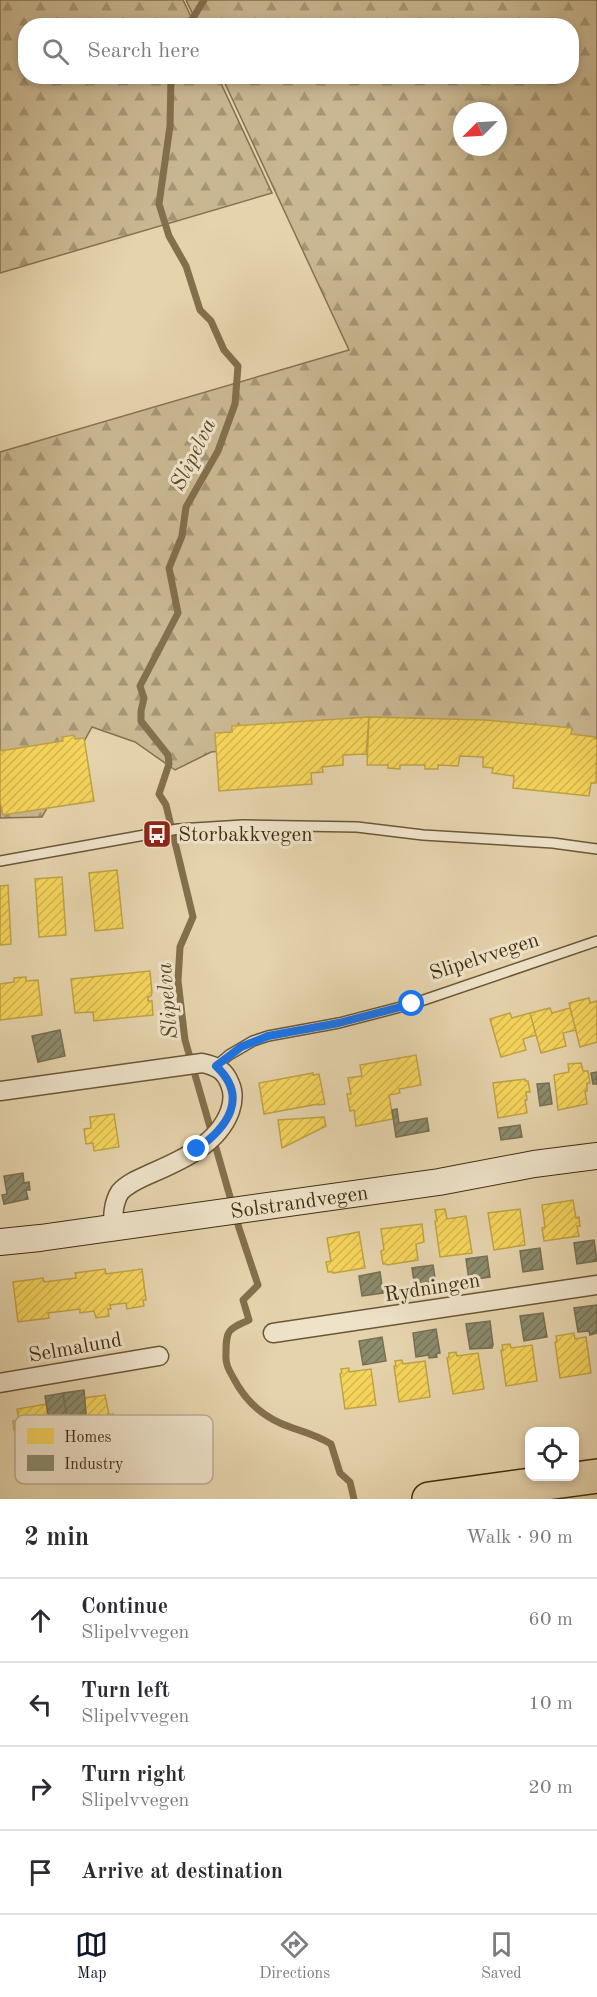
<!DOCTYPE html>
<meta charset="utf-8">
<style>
:root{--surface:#fff;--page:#f2f2f3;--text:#2b2b33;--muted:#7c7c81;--line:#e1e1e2;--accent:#111827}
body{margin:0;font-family:"Old Standard TT",serif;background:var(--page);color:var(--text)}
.controls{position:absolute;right:18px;bottom:18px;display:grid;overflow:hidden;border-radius:12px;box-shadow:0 3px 9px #0003}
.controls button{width:54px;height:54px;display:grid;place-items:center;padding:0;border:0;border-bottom:2px solid var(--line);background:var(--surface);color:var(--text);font:30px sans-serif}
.compass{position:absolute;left:453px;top:102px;width:54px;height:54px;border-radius:50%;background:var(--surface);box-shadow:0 3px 9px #0003;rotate:246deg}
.stop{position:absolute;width:18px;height:18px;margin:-14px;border:4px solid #1a73e8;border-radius:50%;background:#fff}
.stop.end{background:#1a73e8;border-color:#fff;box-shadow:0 2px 6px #0008}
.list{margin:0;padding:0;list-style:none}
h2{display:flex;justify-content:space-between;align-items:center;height:78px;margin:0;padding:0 24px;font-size:26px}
h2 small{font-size:20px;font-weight:400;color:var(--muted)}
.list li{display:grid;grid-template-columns:39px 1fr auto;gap:18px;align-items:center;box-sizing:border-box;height:84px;padding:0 24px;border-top:2px solid var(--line)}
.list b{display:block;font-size:22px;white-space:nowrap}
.list p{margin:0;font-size:20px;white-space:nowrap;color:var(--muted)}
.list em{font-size:20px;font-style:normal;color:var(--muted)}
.icon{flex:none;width:33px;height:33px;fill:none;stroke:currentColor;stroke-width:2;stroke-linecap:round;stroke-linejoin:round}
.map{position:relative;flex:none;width:597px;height:1499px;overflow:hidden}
.search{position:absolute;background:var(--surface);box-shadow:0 3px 9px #0003;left:18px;right:18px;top:18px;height:66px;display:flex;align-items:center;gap:15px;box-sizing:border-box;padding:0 21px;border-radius:24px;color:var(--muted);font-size:22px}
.sheet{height:414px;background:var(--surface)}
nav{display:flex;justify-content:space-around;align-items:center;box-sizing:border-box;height:84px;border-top:2px solid var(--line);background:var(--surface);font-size:16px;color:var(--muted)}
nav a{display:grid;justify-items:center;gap:3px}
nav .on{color:var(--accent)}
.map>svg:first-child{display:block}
.forest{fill:url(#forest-firs);stroke:#86724f;stroke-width:1.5;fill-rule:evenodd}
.homes{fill:url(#homes-hatch);stroke:#c0a344;stroke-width:1.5}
.industry{fill:url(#industry-hatch);stroke:#767051;stroke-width:1.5}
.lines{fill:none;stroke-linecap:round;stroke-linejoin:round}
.stream{stroke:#836f4c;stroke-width:7}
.lane-casing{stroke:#6c5735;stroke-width:12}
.street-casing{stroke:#6c5735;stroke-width:21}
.secondary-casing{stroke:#432e0d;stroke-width:28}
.highway-casing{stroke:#432e0d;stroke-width:36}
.lane{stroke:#eee2c9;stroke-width:9}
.street{stroke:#eee2c9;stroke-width:18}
.secondary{stroke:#eee2c9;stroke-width:26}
.highway{stroke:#e5d3ac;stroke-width:33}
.route{stroke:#1a73e8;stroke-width:8}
.labels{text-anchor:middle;stroke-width:6;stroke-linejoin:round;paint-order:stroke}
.poi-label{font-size:21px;fill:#432e0d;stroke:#eee2c9;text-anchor:start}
.street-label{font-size:21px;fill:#432e0d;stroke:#eee2c9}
.water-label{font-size:22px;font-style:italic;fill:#5e4927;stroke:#eee2c9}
.key{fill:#eee2c9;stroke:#bbac91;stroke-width:1.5}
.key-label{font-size:16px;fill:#432e0d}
</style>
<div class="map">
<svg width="597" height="1499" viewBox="0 0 597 1499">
<defs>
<pattern id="forest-firs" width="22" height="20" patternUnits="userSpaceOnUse" patternTransform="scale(1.5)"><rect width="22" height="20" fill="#c9b791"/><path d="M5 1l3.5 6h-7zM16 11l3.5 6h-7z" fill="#a59575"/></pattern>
<pattern id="homes-hatch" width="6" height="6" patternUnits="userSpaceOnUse" patternTransform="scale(1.5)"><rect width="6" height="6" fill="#f6d55c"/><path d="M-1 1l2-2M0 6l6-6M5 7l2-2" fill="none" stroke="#d4b74f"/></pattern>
<pattern id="industry-hatch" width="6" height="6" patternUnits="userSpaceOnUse" patternTransform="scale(1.5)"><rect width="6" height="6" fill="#8c8c6e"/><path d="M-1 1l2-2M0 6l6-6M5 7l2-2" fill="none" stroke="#747359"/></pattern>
</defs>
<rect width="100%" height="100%" fill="#e5d3ac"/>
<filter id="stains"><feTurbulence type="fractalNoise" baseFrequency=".00333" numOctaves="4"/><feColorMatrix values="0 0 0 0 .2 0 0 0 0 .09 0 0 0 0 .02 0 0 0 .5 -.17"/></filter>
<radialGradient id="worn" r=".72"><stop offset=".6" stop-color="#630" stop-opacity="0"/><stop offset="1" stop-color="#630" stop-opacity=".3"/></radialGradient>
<path class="forest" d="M0 0H183L195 25 26 26V76L218 77 272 193 0 273Z
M186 0H597V769L545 771 410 733 211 752 175 770 135 742 92 727 42 817 0 818V452L349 350 222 77 572 76V26L198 25ZM462 111H498V147H462Z"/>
<path class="homes" d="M369 717 485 720 572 728 571 734 595 737V739H597L596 783H591L589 796 513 788 514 776 492 773 493 768 483 767V757L460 756 458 766 438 765V769H425V765H400V769L388 768V765H367Z
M369 717 366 754 343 755V765L322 767 323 772 311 773 312 784 219 791 215 733 232 732V726Z
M74 735 75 739 84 738 94 801 3 815 0 802V751L63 741 62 737Z
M117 870 123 928 95 931 89 873Z
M62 877 66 935 39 937 35 879Z
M8 885 11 944 0 945V886Z
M150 971 152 993 151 996 148 997V1001H152L153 1015 94 1021 93 1012 75 1013 71 979Z
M26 977V981L38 980 42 1015 0 1020V984L14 982V978Z
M589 998 590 1003 597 1001V1042L580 1047 569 1003Z
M550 1008 552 1013 570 1008 576 1030 563 1033 566 1046 541 1053 530 1013Z
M510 1013 512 1018 530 1013 536 1035 523 1039 526 1050 501 1057 490 1019Z
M416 1055 421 1085 399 1089 400 1093 389 1095 393 1119 356 1126 354 1110 350 1111 347 1094H351L348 1078 362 1076 360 1065Z
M581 1063 583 1071H588L590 1083H587V1091H585L587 1104 558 1110 554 1075 569 1072 568 1064Z
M313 1073V1075L319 1074 325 1104 318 1105V1104L264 1114 259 1083Z
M525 1079V1081H528L530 1092H526L527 1100H525L527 1113 498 1118 493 1083Z
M114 1114 119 1147 94 1151 93 1143 86 1144 84 1129 91 1128 90 1117Z
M324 1117 326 1126 282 1148 278 1120Z
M573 1200 576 1218 579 1217 580 1226H577L579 1236 544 1241 542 1228 545 1227 542 1205Z
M445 1209 447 1219 466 1216 472 1253 440 1257 435 1221H437L435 1210Z
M520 1209 525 1245 494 1250 488 1213Z
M422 1224 424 1242 416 1244 418 1260 387 1265 386 1264H383L381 1251 384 1250 381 1229Z
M359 1232 365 1268 333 1273V1272H328L326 1262 331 1261 327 1238Z
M105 1269 106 1274 142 1269 146 1300H143L144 1306 127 1309 126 1303 110 1305 111 1309H108L109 1316 96 1318 94 1311 80 1313V1309L48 1313 49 1318 18 1322 13 1282 43 1278 44 1282 76 1278 75 1273Z
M574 1333 575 1339 586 1337 591 1373 560 1378 555 1342 557 1341 556 1336Z
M510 1344 511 1348 532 1345 537 1381 506 1386 501 1350H503L502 1345Z
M456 1352 457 1356 478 1353 484 1389 453 1394 447 1358 449 1357V1353Z
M402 1360 403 1364 425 1361 430 1397 399 1402 394 1366H396L395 1361Z
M349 1368V1372L371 1369 376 1405 345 1409 340 1374 342 1373 341 1369Z
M105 1395 109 1415 113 1414 117 1436 112 1437 113 1445 91 1448 90 1440 76 1442 73 1421 82 1420 81 1414H86L84 1398Z
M46 1404 53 1451H51L52 1456 27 1460 26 1455H24L23 1444H21L18 1429 14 1430 13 1421 19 1420 17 1409Z"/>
<path class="industry" d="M60 1030 65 1056 38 1062 32 1036Z
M597 1072V1084H593L591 1073Z
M549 1083 552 1104 540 1106 537 1084Z
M397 1109 399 1123 427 1118 429 1131 396 1137 392 1110Z
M520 1125 522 1137 501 1140 499 1128Z
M23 1173 24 1183 29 1182 30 1190H26L28 1199 4 1204 2 1195 7 1194 4 1176Z
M594 1240 597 1261 577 1264 574 1243Z
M540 1248 543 1269 523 1272 520 1251Z
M487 1256 490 1277 469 1280 466 1259Z
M433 1265 436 1285 415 1288 412 1268Z
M380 1272 383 1293 362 1296 359 1276Z
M597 1305V1333L590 1335 589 1331 578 1332 574 1308Z
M543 1313 547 1337 524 1341 520 1316Z
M490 1321 493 1345 492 1348 470 1349 466 1324Z
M436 1329 440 1353 436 1354 437 1357 429 1358V1355L416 1357 413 1333Z
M382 1337 386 1361 363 1365 359 1341Z
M84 1390 86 1414 67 1417 63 1393Z
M63 1393 67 1417 49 1419 45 1396Z"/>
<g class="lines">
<path class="stream" d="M188 26 204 0
M171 76 170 126 159 204 169 236 186 266 200 310 211 321 224 350 238 366 235 404 218 451 186 507 182 536 169 568 178 613 140 686 144 698 141 711V721L168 755 169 764 159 794 166 805 193 917 180 947 178 981 185 1040 239 1228 258 1285 243 1300 249 1320C228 1329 226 1330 226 1353 225 1364 229 1370 234 1379 244 1398 260 1414 280 1423 298 1431 313 1433 331 1444L340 1473 350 1482 354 1499"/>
<g class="lane-casing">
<path id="lane" d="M0 861 178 829 243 825 357 827 423 835 553 843 597 849
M216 1066 229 1055 253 1041 268 1036 339 1023 412 1004 597 941"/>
</g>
<g class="street-casing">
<path id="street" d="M0 1091 202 1063C216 1066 225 1070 230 1084 234 1093 233 1102 230 1111 218 1144 182 1160 152 1173 141 1178 128 1183 120 1192 113 1203 113 1216 113 1228
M273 1333 597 1285
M0 1383 159 1356"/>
</g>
<g class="secondary-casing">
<g id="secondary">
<path id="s1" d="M0 1242 40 1238 439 1182 534 1164 597 1156"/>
</g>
</g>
<g class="highway-casing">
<path id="highway" d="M429 1499 597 1476"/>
</g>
<use href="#lane" class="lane"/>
<use href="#street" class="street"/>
<use href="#secondary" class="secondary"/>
<use href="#highway" class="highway"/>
</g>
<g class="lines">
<path class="route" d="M197 1149C228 1127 249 1097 216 1066L241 1047 268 1036 339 1023 412 1004"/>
</g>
<defs>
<g id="bus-square" transform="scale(1.5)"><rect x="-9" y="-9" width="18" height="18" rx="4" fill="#8f2418" stroke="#eee2c9"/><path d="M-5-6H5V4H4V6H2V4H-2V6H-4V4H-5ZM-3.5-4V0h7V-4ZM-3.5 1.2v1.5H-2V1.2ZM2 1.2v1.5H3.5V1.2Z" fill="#fff"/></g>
</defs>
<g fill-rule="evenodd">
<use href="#bus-square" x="157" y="834"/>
</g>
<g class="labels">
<g class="poi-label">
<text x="178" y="841">Storbakkvegen</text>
</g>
<g class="street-label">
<text transform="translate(484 956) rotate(-18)" y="7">Slipelvvegen</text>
<text dy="7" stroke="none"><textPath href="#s1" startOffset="302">Solstrandvegen</textPath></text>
<text transform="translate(432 1287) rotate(-9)" y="7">Rydningen</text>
<text transform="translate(75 1347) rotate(-10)" y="7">Selmalund</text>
</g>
<g class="water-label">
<text transform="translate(192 454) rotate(-64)" y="8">Slipelva</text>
<text transform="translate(166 1001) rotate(-95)" y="8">Slipelva</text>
</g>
</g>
<rect x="15" y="1415" width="198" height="69" rx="9" class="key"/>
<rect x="27" y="1428" width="27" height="16" fill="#f6d55c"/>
<rect x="27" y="1455" width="27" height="16" fill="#8c8c6e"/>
<g class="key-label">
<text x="64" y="1442">Homes</text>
<text x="64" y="1469">Industry</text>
</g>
<rect width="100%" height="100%" filter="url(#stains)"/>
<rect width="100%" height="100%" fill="url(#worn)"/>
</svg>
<div class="controls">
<button><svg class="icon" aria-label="locate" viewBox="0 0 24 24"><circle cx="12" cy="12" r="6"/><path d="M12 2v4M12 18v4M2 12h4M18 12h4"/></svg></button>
</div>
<svg class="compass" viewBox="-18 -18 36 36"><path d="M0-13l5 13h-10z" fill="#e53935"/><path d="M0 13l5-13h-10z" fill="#7c7c81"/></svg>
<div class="stop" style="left:412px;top:1004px"></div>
<div class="stop end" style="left:197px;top:1149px"></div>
<div class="search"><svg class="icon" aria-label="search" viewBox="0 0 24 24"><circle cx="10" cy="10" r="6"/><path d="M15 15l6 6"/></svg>Search here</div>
</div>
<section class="sheet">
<h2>2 min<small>Walk · 90 m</small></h2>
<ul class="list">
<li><svg class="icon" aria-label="ahead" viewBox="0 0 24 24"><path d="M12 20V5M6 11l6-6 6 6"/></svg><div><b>Continue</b><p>Slipelvvegen</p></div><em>60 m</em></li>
<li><svg class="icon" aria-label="left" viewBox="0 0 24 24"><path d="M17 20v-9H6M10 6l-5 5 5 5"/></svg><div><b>Turn left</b><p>Slipelvvegen</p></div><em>10 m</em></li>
<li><svg class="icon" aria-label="right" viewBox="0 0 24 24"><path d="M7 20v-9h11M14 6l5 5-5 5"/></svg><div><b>Turn right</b><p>Slipelvvegen</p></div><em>20 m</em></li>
<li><svg class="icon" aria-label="arrive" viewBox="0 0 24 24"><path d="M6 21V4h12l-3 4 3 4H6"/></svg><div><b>Arrive at destination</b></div></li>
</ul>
</section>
<nav>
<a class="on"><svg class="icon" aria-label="map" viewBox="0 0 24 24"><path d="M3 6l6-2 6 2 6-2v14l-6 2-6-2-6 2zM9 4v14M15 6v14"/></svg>Map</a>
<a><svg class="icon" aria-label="directions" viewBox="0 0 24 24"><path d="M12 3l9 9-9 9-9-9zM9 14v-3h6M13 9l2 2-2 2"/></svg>Directions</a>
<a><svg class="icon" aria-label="saved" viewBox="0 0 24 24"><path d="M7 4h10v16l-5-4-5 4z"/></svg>Saved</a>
</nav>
